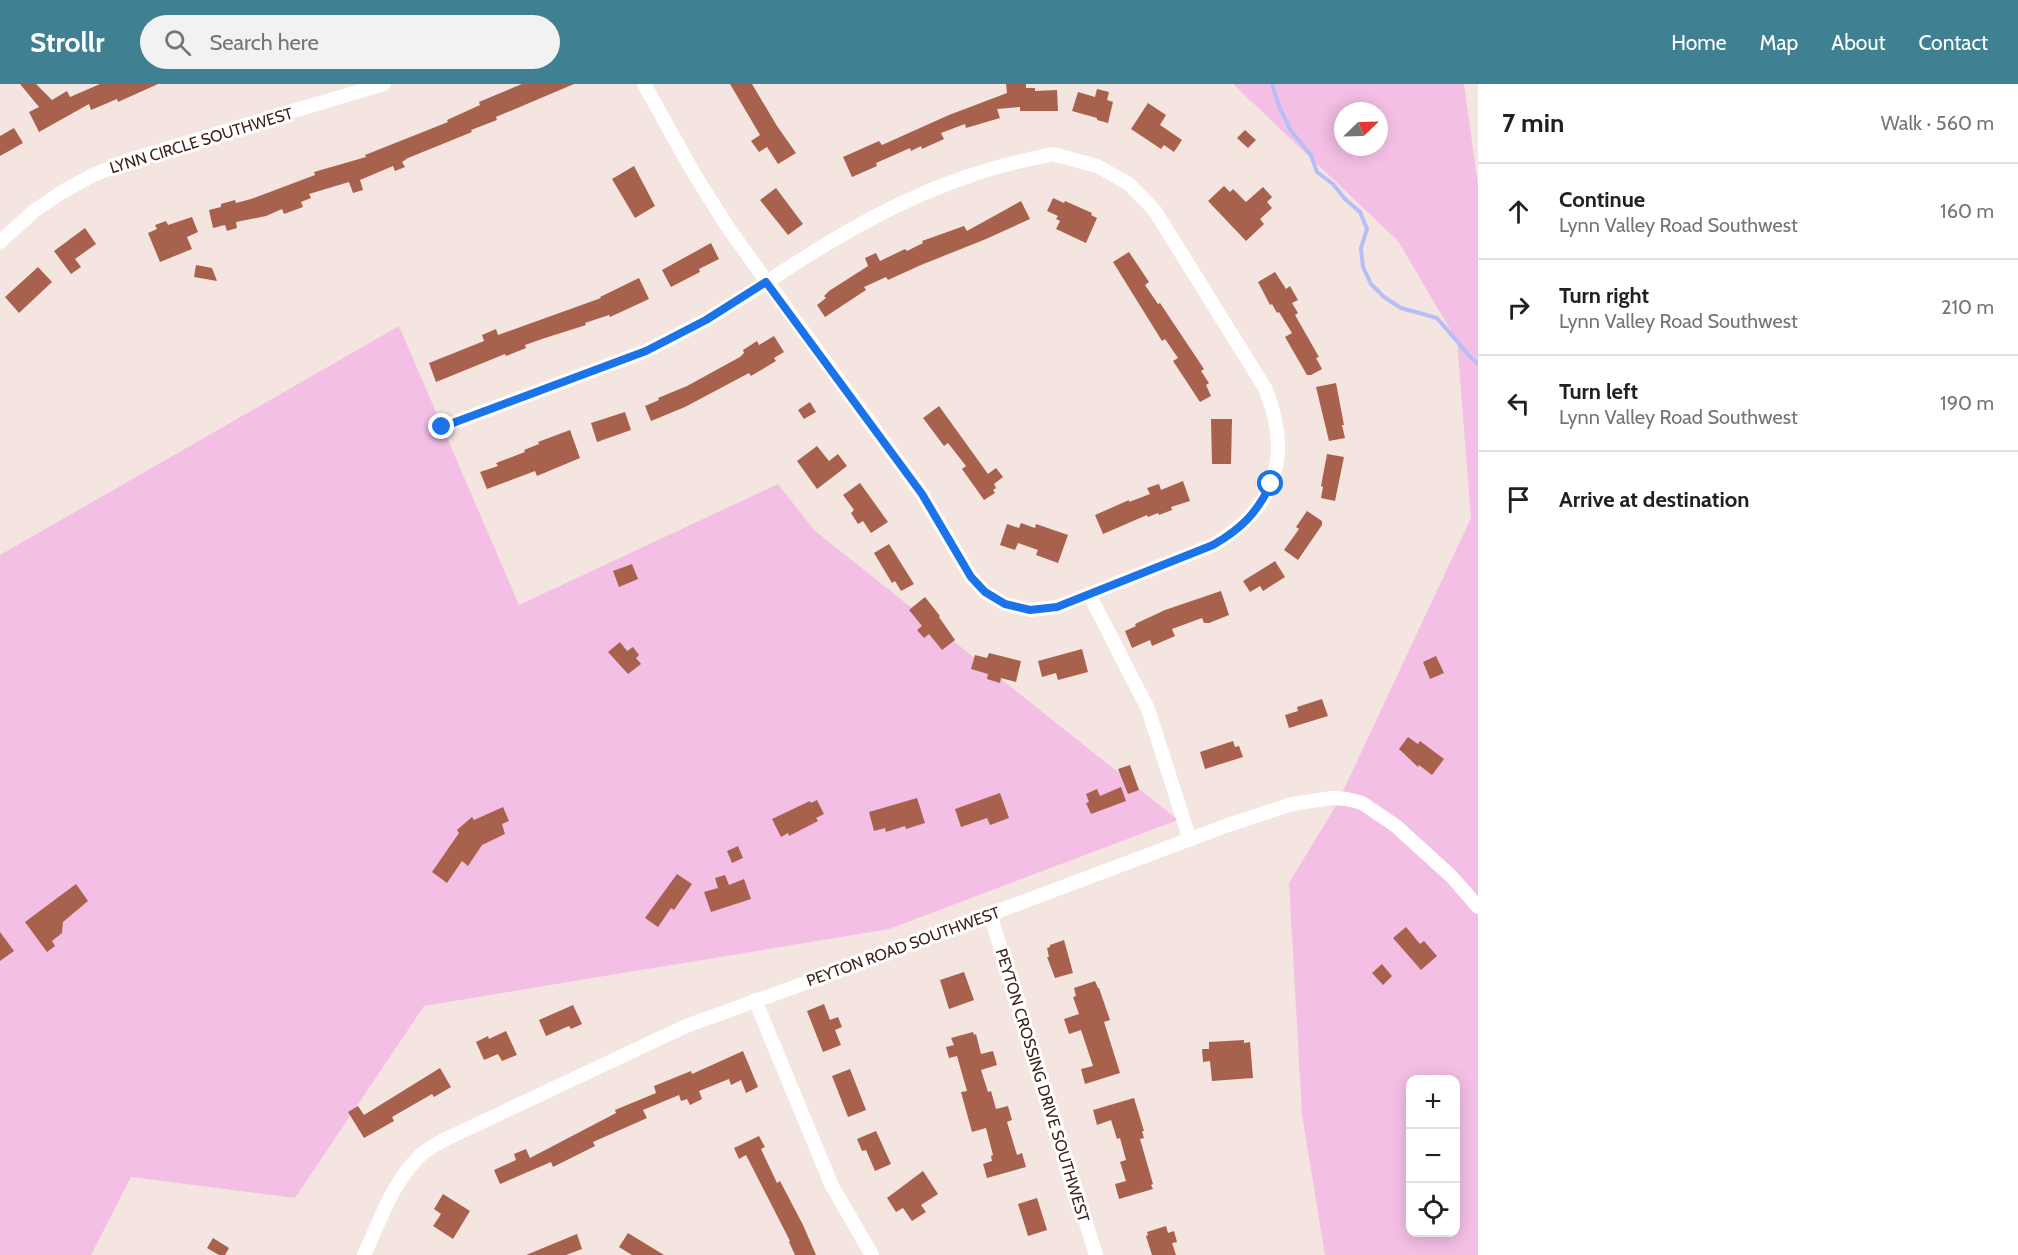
<!DOCTYPE html>
<meta charset="utf-8">
<style>
:root{--surface:#fff;--page:#f2f2f2;--text:#202124;--muted:#757577;--line:#e0e0e0;--accent:#3f8192}
body{margin:0;font-family:Cabin,sans-serif;background:var(--page);color:var(--text)}
.controls{position:absolute;right:18px;bottom:18px;display:grid;overflow:hidden;border-radius:12px;box-shadow:0 3px 15px #0003}
.controls button{width:54px;height:54px;display:grid;place-items:center;padding:0;border:0;border-bottom:2px solid var(--line);background:var(--surface);color:var(--text);font:30px sans-serif}
.compass{position:absolute;left:1334px;top:18px;width:54px;height:54px;border-radius:50%;background:var(--surface);box-shadow:0 3px 15px #0003;rotate:67deg}
.stop{position:absolute;width:18px;height:18px;margin:-14px;border:4px solid #1a73e8;border-radius:50%;background:#fff}
.stop.end{background:#1a73e8;border-color:#fff;box-shadow:0 2px 6px #0008}
.list{margin:0;padding:0;list-style:none}
h2{display:flex;justify-content:space-between;align-items:center;height:78px;margin:0;padding:0 24px;font-size:26px}
h2 small{font-size:20px;font-weight:400;color:var(--muted)}
.list li{display:grid;grid-template-columns:39px 1fr auto;gap:18px;align-items:center;box-sizing:border-box;height:96px;padding:0 24px;border-top:2px solid var(--line)}
.list b{display:block;font-size:22px;white-space:nowrap}
.list p{margin:0;font-size:20px;white-space:nowrap;color:var(--muted)}
.list em{font-size:20px;font-style:normal;color:var(--muted)}
.icon{flex:none;width:33px;height:33px;fill:none;stroke:currentColor;stroke-width:2;stroke-linecap:round;stroke-linejoin:round}
.map{position:relative;flex:none;width:1478px;height:1171px;overflow:hidden}
header{display:flex;align-items:center;gap:36px;box-sizing:border-box;height:84px;padding:0 30px;background:var(--accent);color:#fff}
header strong{font-size:28px}
nav{display:flex;gap:33px;margin-inline-start:auto;font-size:21px}
.search{width:420px;height:54px;background:var(--page);display:flex;align-items:center;gap:15px;box-sizing:border-box;padding:0 21px;border-radius:33px;color:var(--muted);font-size:22px}
main{display:flex}
aside{flex:1;background:var(--surface)}
.map>svg:first-child{display:block}
.green{fill:#f4bfe5;fill-rule:evenodd}
.lines{fill:none;stroke-linecap:round;stroke-linejoin:round}
.stream{stroke:#b5bef5;stroke-width:4}
.building{fill:#a8614c}
.minor{stroke:#fff;stroke-width:14}
.route{stroke:#1a73e8;stroke-width:8}
.labels{text-anchor:middle;stroke-width:6;stroke-linejoin:round;paint-order:stroke}
.street-label{font-size:16px;fill:#3f2219;stroke:#fff}
</style>
<header>
<strong>Strollr</strong>
<div class="search"><svg class="icon" aria-label="search" viewBox="0 0 24 24"><circle cx="10" cy="10" r="6"/><path d="M15 15l6 6"/></svg>Search here</div>
<nav><a>Home</a><a>Map</a><a>About</a><a>Contact</a></nav>
</header>
<main>
<div class="map">
<svg width="1478" height="1171" viewBox="0 0 1478 1171">
<rect width="100%" height="100%" fill="#f5e5e0"/>
<path class="green" d="M1233 0H1464L1478 101V1171H1325L1302 1031 1289 799 1337 720 1471 434 1457 257 1398 157ZM1343 27H1379V63H1343ZM1410 996H1456V1148H1410Z
M399 242 519 521 778 400 814 446 1178 736 889 845 424 922 295 1114 131 1093 91 1171H0V471Z"/>
<g class="lines">
<path class="stream" d="M1272 0 1279 22 1291 47 1311 71 1317 88 1333 100 1345 115 1360 128 1367 145 1361 164 1363 183 1371 200 1384 213 1401 224 1437 234 1473 276 1478 279"/>
</g>
<path class="building" d="M20 0H36L52 16 67 7 70 13 100 0H158L118 18 117 15 91 26 89 20 39 48 29 28 39 23Z
M522 0H574L496 33 497 36 471 46 472 48 408 74 402 78 405 83 395 87 393 82 360 96 363 106 353 109 349 98 309 110 311 114 301 118 303 123 284 130 282 125 266 132 236 138 237 144 227 147 225 141 213 144 209 126 221 123V120L235 116 236 119 251 115 315 91 314 88 366 73 365 71 448 38 447 36 480 21 479 18Z
M730 0H752L777 42 796 69 778 80 767 63 759 68 751 57 760 51Z
M1006 0H1026V4H1035V7L1057 6 1058 27H1020V23L997 25 1000 34 966 44 965 40 941 49 944 55 922 65 921 62 911 67 910 64 876 79 877 82 852 93 843 73 879 57 882 61 949 31 1007 9Z
M1097 5 1109 8 1107 16 1113 18 1108 39 1097 36V34L1072 27 1078 8 1095 13Z
M1148 19 1166 31 1160 41 1182 56 1174 68 1164 61 1161 65 1131 45Z
M14 44 23 59 0 72V52Z
M1245 46 1256 56 1248 64 1237 54Z
M634 82 655 122 635 134 612 95Z
M1224 102 1230 108 1233 105 1246 118 1263 103 1272 113 1267 118 1272 124 1260 135 1264 140 1246 157 1208 117Z
M776 104 803 140 788 151 760 116Z
M1053 114 1064 119 1065 117 1092 129 1091 131 1097 134 1086 159 1056 145 1060 137 1056 135 1058 132 1047 127Z
M1021 117 1030 135 986 155 921 181 888 196 886 193 864 203 866 206 825 233 817 221 826 214 824 212 829 207 868 182 865 174 876 169 880 177 905 165 907 167 923 159 922 157 964 142 967 147Z
M192 133 198 148 187 153 192 165 160 178 148 149 157 145 155 141 166 137 168 141Z
M85 144 96 160 75 175 81 183 71 190 54 167Z
M711 159 719 175 699 185 700 188 671 203 662 186Z
M1129 168 1149 198 1145 201 1158 220 1160 219 1204 285 1201 287 1209 299 1206 301 1211 312 1200 318 1173 277 1178 274 1165 255 1162 257 1113 178Z
M196 181 212 184 217 197 194 193Z
M38 183 52 198 19 229 5 213Z
M1275 188 1286 205 1290 202 1298 216 1292 219 1298 229 1295 231 1319 273 1316 274 1322 285 1311 291H1307L1285 253 1292 249 1279 228 1277 229 1272 220 1270 221 1258 198Z
M639 194 649 215 610 233 609 231 585 239 586 241 545 254 525 261 526 264 506 272 505 270 436 298 429 279 484 257 482 251 496 245 498 251 601 214 600 213Z
M774 252 784 268 774 274 776 277 751 292 749 289 685 323 651 337 645 322 659 316 658 314 687 302 740 273 744 269 743 266 757 257 759 261Z
M1336 299 1344 341H1342L1345 354 1329 357 1316 303Z
M810 318 816 328 804 335 798 326Z
M939 322 988 390 996 384 1003 393 994 400 996 404 993 406 995 409 984 416 962 385 966 382 948 359 944 362 923 334Z
M625 328 631 346 597 358 591 339Z
M1211 335H1232L1231 380H1212Z
M570 346 580 374 537 392 535 387 487 405 480 388 498 382 496 379 525 368 524 366 539 360 538 358Z
M817 362 829 377 838 370 847 382 817 405 797 377Z
M1327 370 1344 373 1335 417 1321 414 1323 403 1321 402Z
M1183 397 1190 417 1171 423 1172 426 1159 431 1158 429 1148 433 1147 431 1103 450 1095 431 1129 416V418L1150 410 1147 404 1159 400 1161 406Z
M860 399 888 438 871 449 863 437 858 440 851 429 854 426 843 411Z
M1307 427 1322 437V441L1298 476 1284 466 1299 445 1296 443Z
M1021 439 1035 444 1036 440 1068 451 1058 479 1036 471 1038 466 1018 459 1015 466 1000 461 1007 440 1019 444Z
M889 460 914 500 901 507 895 497 892 499 874 469Z
M1275 477 1285 493 1263 507 1260 502 1250 508 1243 497Z
M632 480 638 495 619 503 613 487Z
M1221 507 1229 531 1209 539H1204L1202 534 1172 545 1175 552 1152 562 1150 556 1132 564 1125 547 1136 542 1135 540 1165 526Z
M925 513 940 532 939 533 955 556 942 566 929 550 924 554 917 546 922 542 909 526Z
M620 558 627 567 633 563 639 571 636 574 641 580 628 590 608 568Z
M1082 565 1088 588 1058 596 1056 589 1042 593 1038 577Z
M989 569 1021 577 1016 598 1001 594 1000 599 987 595 988 590 971 585 975 571 987 574Z
M1436 572 1444 589 1430 595 1423 578Z
M1322 615 1328 632 1289 644 1285 631 1298 627 1297 623Z
M1408 653 1418 660 1420 657 1444 675 1432 691 1419 681 1418 683 1399 665Z
M1233 657 1235 663 1239 662 1243 673 1205 685 1200 668Z
M1130 681 1139 706 1128 710 1118 685Z
M1121 703 1126 717 1091 730 1086 719 1089 718 1086 710 1097 705 1100 712Z
M1000 709 1009 734 990 741 987 734 961 743 955 725Z
M917 714 925 739 906 745 905 742 886 748 885 744 874 747 869 728Z
M817 716 824 730 816 734 818 737 789 752 788 749 781 753 772 735 810 717 811 719Z
M503 723 509 737 502 740 505 750 482 761 468 782 462 777 447 799 432 788 459 749 457 746 472 733 474 736Z
M738 762 743 774 732 779 727 767Z
M677 790 692 800 674 826 671 824 658 843 645 834Z
M725 791 729 801 744 795 751 815 711 828 704 808 718 804 715 794Z
M76 800 88 817 63 838 62 849 52 857 55 862 47 868 25 838Z
M1406 843 1420 860 1424 857 1437 872 1421 886 1393 854Z
M0 848 14 867 0 877Z
M1064 856 1073 889 1055 894 1047 873H1049L1047 864 1050 863V861Z
M1382 880 1392 892 1383 901 1372 889Z
M964 888 974 916 949 925 940 896Z
M1095 897 1098 904H1099L1110 936 1104 938 1120 989 1085 1000 1081 985 1093 982 1081 946 1069 950 1064 935 1079 930 1073 913 1076 912 1074 904Z
M824 920 830 936 838 933 842 943 835 946 841 961 823 968 807 927Z
M573 921 582 940 571 945 569 942 546 952 539 936Z
M506 947 517 971 502 977 498 970 484 976 476 958 488 952 489 955Z
M973 948 974 951 976 950 981 970 993 967 997 981 981 986 988 1008 991 1007 996 1025 1008 1022 1012 1036 1007 1038 1017 1071 1022 1069 1026 1083 987 1094 983 1080 992 1077 991 1072 993 1071 986 1044 972 1048 961 1008 967 1007 957 972 949 974 946 963 954 961 951 954Z
M1244 956V959L1250 958 1253 994 1212 997 1210 977 1203 978 1202 965H1209V958Z
M743 967 758 1003 746 1009 741 996 731 1001 729 995 699 1007 702 1015 690 1021 687 1015 681 1017 679 1011 643 1026 647 1034 593 1058 595 1062 553 1083 551 1078 500 1100 494 1086 516 1076 514 1070 526 1065 530 1074 616 1029 615 1026 656 1009 654 1002 691 987 692 990Z
M440 984 451 1003 434 1013 432 1010 392 1033 394 1037 364 1054 348 1028 358 1022 364 1031Z
M850 985 866 1026 848 1033 832 992Z
M1134 1014 1144 1047H1142L1144 1054 1140 1055 1153 1100 1151 1101 1153 1105 1119 1115 1115 1100 1126 1097 1120 1078 1126 1076 1120 1054 1117 1055 1111 1036 1097 1041 1093 1026Z
M876 1047 891 1080 875 1087 866 1066 862 1067 857 1055Z
M759 1052 765 1063 761 1065 777 1099 780 1097 803 1141 816 1171H795L789 1158 790 1157 746 1071 739 1075 734 1064Z
M923 1087 938 1110 921 1121 926 1128 912 1137 903 1124 896 1128 887 1114Z
M443 1110 470 1127 453 1155 433 1142 441 1130 434 1125Z
M1037 1114 1047 1146 1028 1152 1018 1120Z
M1166 1142 1168 1149 1174 1147 1177 1158 1172 1159 1176 1171H1152L1146 1152 1148 1151 1147 1148Z
M628 1149 664 1171H632L619 1163Z
M577 1150 582 1165 566 1171H526Z
M213 1154 229 1164 225 1171H219L207 1164Z"/>
<g class="lines">
<path class="minor" d="M1053 70 1097 82 1129 100 1155 127 1265 304C1293 371 1276 424 1213 461L1057 523 1030 526 1005 520 985 508 971 493 922 410 767 198C830 156 897 116 969 92 996 82 1025 76 1053 70Z
M0 158 34 127 62 108 93 91 135 74 384 0
M442 343 646 267 706 236 767 198 727 142 693 88 644 0
M1089 510 1148 625 1190 756
M990 830 1096 1171
M755 916 832 1102 872 1171
M364 1171C380 1137 393 1096 422 1070 429 1064 438 1059 446 1055L686 942 844 885 1228 741 1292 720 1332 714 1347 715 1362 719 1396 742 1452 793 1478 823"/>
</g>
<g class="lines">
<path class="route" d="M442 343 646 267 706 236 766 198 922 410 971 493 985 508 1005 520 1030 526 1057 523 1213 461C1241 445 1256 430 1271 400"/>
</g>
<g class="labels">
<g class="street-label">
<text transform="translate(201 56) rotate(-17)" y="6">LYNN CIRCLE SOUTHWEST</text>
<text transform="translate(903 862) rotate(-20)" y="6">PEYTON ROAD SOUTHWEST</text>
<text transform="translate(1043 1001) rotate(73)" y="6">PEYTON CROSSING DRIVE SOUTHWEST</text>
</g>
</g>
</svg>
<div class="controls">
<button>+</button>
<button>−</button>
<button><svg class="icon" aria-label="locate" viewBox="0 0 24 24"><circle cx="12" cy="12" r="6"/><path d="M12 2v4M12 18v4M2 12h4M18 12h4"/></svg></button>
</div>
<svg class="compass" viewBox="-18 -18 36 36"><path d="M0-13l5 13h-10z" fill="#e53935"/><path d="M0 13l5-13h-10z" fill="#757577"/></svg>
<div class="stop" style="left:1271px;top:400px"></div>
<div class="stop end" style="left:442px;top:343px"></div>
</div>
<aside>
<h2>7 min<small>Walk · 560 m</small></h2>
<ul class="list">
<li><svg class="icon" aria-label="ahead" viewBox="0 0 24 24"><path d="M12 20V5M6 11l6-6 6 6"/></svg><div><b>Continue</b><p>Lynn Valley Road Southwest</p></div><em>160 m</em></li>
<li><svg class="icon" aria-label="right" viewBox="0 0 24 24"><path d="M7 20v-9h11M14 6l5 5-5 5"/></svg><div><b>Turn right</b><p>Lynn Valley Road Southwest</p></div><em>210 m</em></li>
<li><svg class="icon" aria-label="left" viewBox="0 0 24 24"><path d="M17 20v-9H6M10 6l-5 5 5 5"/></svg><div><b>Turn left</b><p>Lynn Valley Road Southwest</p></div><em>190 m</em></li>
<li><svg class="icon" aria-label="arrive" viewBox="0 0 24 24"><path d="M6 21V4h12l-3 4 3 4H6"/></svg><div><b>Arrive at destination</b></div></li>
</ul>
</aside>
</main>
